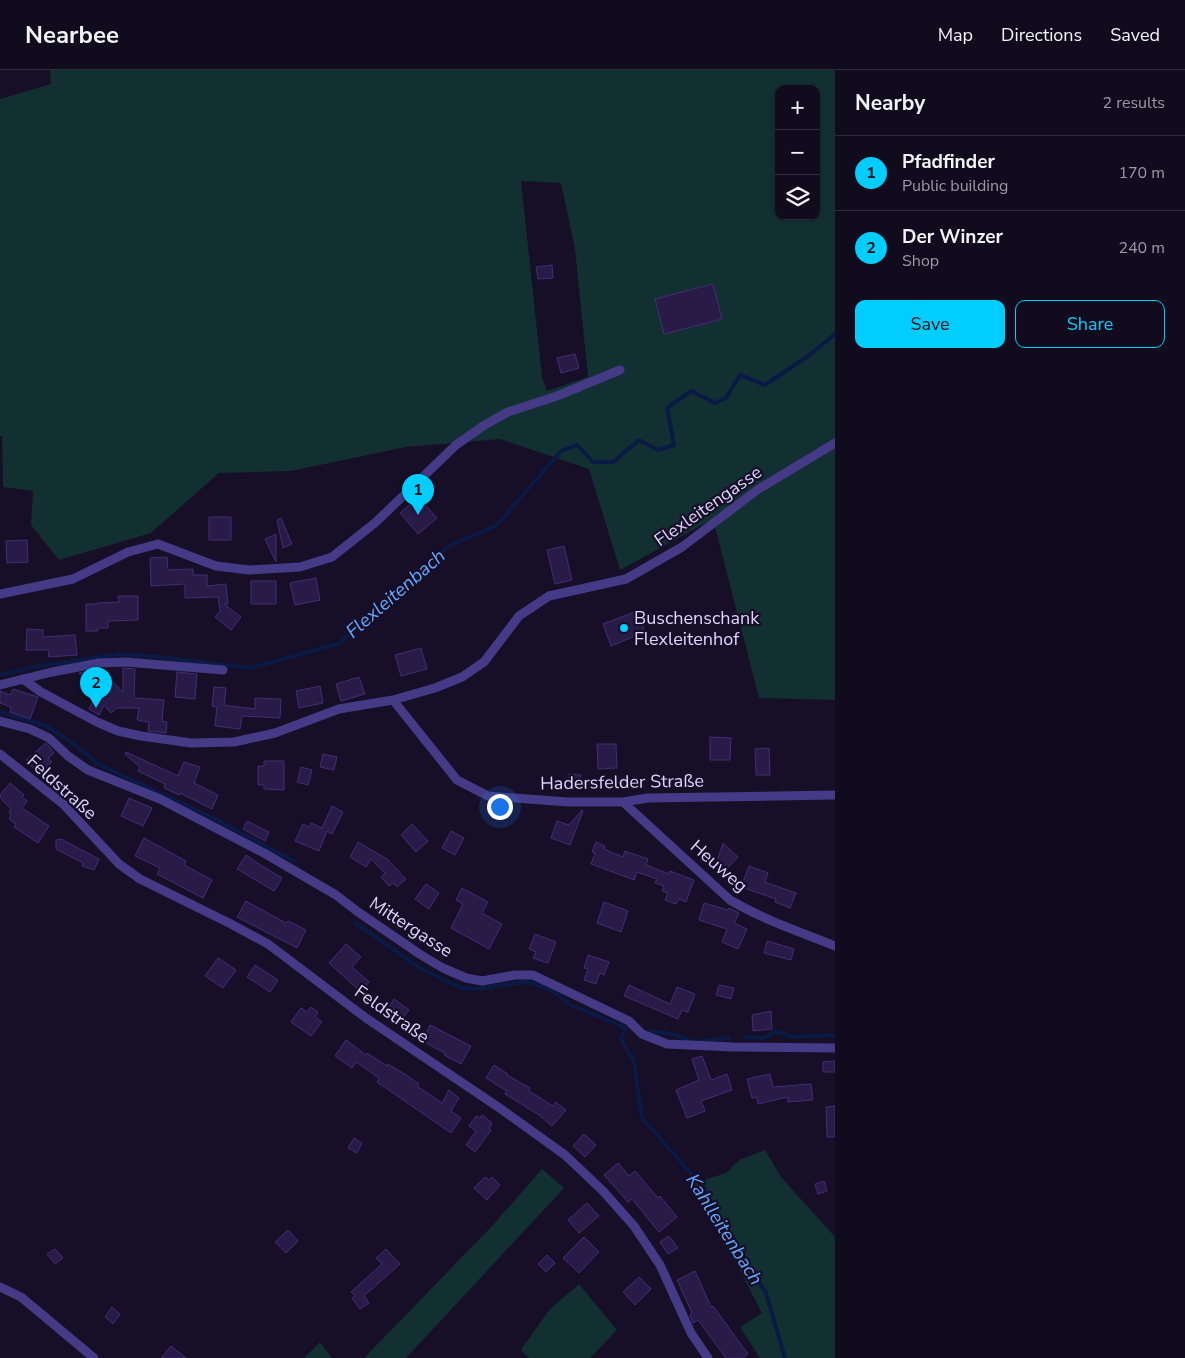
<!DOCTYPE html>
<meta charset="utf-8">
<style>
:root{--surface:#100b1d;--page:#1e192a;--text:#f1f3f6;--muted:#9c9ba4;--line:#302b3b;--accent:#01ceff}
body{margin:0;font-family:"Nunito Sans",sans-serif;background:var(--page);color:var(--text)}
.controls{position:absolute;right:15px;top:15px;display:grid;overflow:hidden;border-radius:10px;box-shadow:0 1px 4px #0004}
.controls button{width:45px;height:45px;display:grid;place-items:center;padding:0;border:0;border-bottom:1px solid var(--line);background:var(--surface);color:var(--text);font:25px sans-serif}
.you{position:absolute;left:499px;top:736px;width:18px;height:18px;margin:-12px;border:4px solid #fff;border-radius:50%;background:#1a73e8;box-shadow:0 0 0 8px #1a73e833}
.badge{display:grid;place-items:center;width:32px;height:32px;border-radius:50%;background:var(--accent);color:#111;font-size:16px;font-weight:700}
.pin{position:absolute;translate:-50% -41px;filter:drop-shadow(0 1px 2px #0008)}
.pin::after{content:'';position:absolute;top:26px;width:18px;height:15px;background:inherit;clip-path:polygon(0 0,100% 0,50% 100%)}
.list{margin:0;padding:0;list-style:none}
h2{display:flex;justify-content:space-between;align-items:center;height:65px;margin:0;padding:0 20px;font-size:21px}
h2 small{font-size:16px;font-weight:400;color:var(--muted)}
.list li{display:grid;grid-template-columns:32px 1fr auto;gap:15px;align-items:center;box-sizing:border-box;height:75px;padding:0 20px;border-top:1px solid var(--line)}
.list b{display:block;font-size:19px;white-space:nowrap}
.list p{margin:0;font-size:16px;white-space:nowrap;color:var(--muted)}
.list em{font-size:16px;font-style:normal;color:var(--muted)}
.actions{display:flex;gap:10px;padding:15px 20px}
.actions a{flex:1;padding:11px 0;border:1px solid var(--accent);border-radius:10px;text-align:center;font-size:18px;color:var(--accent)}
.actions .main{background:var(--accent);color:#111}
.icon{flex:none;width:28px;height:28px;fill:none;stroke:currentColor;stroke-width:2;stroke-linecap:round;stroke-linejoin:round}
.map{position:relative;flex:none;width:835px;height:1288px;overflow:hidden}
header{display:flex;align-items:center;gap:30px;box-sizing:border-box;height:70px;padding:0 25px;background:var(--surface);border-bottom:1px solid var(--line)}
header strong{font-size:24px}
nav{display:flex;gap:28px;margin-inline-start:auto;font-size:18px}
main{display:flex}
aside{flex:1;background:var(--surface)}
.map>svg:first-child{display:block}
.green{fill:#122f31;fill-rule:evenodd}
.lines{fill:none;stroke-linecap:round;stroke-linejoin:round}
.stream{stroke:#0a1a45;stroke-width:4}
.building{fill:#281b48;stroke:#422d74}
.minor{stroke:#443a86;stroke-width:9}
.poi-dot{fill:#01ceff;stroke:#160f27;stroke-width:2}
.labels{text-anchor:middle;stroke-width:4.5;stroke-linejoin:round;paint-order:stroke}
.street-label{font-size:18px;fill:#ded5ff;stroke:#160f27}
.poi-label{font-size:18px;fill:#ded5ff;stroke:#160f27;text-anchor:start}
.water-label{font-size:19px;font-style:italic;fill:#63a8ff;stroke:#160f27}
</style>
<header>
<strong>Nearbee</strong>
<nav><a>Map</a><a>Directions</a><a>Saved</a></nav>
</header>
<main>
<div class="map">
<svg width="835" height="1288" viewBox="0 0 835 1288">
<rect width="100%" height="100%" fill="#160f27"/>
<path class="green" d="M50 0H835V630L759 628 713 449 620 500 589 399 500 369 406 377 291 401 219 403 151 463 59 490 31 455 33 421 3 417 2 366H0V29L51 14ZM779 19H816V146H779ZM521 111 561 113 575 179 588 307 547 321 542 307Z
M765 1080 781 1107 835 1167V1288H760L740 1257 762 1243 726 1174 692 1114 726 1103 739 1090Z
M542 1099 564 1118 406 1288H364L493 1155Z
M579 1214 617 1260 590 1288H529L521 1280 522 1278 550 1239Z
M320 1272 332 1288H304Z"/>
<g class="lines">
<path class="stream" d="M0 605 39 596 121 584 169 588 250 598 338 574 449 476 496 456 561 381 577 375 593 392H613L639 370 658 380 674 375 667 338 691 321 715 333 726 328 740 305 765 315 811 284 835 264
M0 642 47 656 75 675 98 694 211 747 294 791
M355 853 420 898 461 918 477 919 524 912 532 913 549 919 571 935 626 958 621 969 634 992 642 1048 703 1117 734 1175 766 1223 785 1288
M651 961 671 964 694 972 729 968
M746 967 764 968 776 961 793 967 835 965"/>
</g>
<path class="building" d="M552 195 553 208 538 209 536 197Z
M713 214 722 249 664 264 655 229Z
M575 284 579 298 561 303 557 288Z
M418 427 437 448 418 464 400 443Z
M209 447H231V470H209Z
M281 448 292 474 283 478 277 450Z
M276 464V492L265 469Z
M27 470 28 492 7 493 6 471Z
M564 476 572 510 555 514 547 480Z
M167 487 168 500 193 499V505H207V516L226 514 228 534H224L241 547 231 560 215 547 220 541 218 527 185 528V514L151 516 150 488Z
M316 508 320 530 295 535 290 513Z
M251 511H276V534H251Z
M118 526H138V550L108 551V558H97L98 561H86V534H97V533L119 532Z
M637 541 645 562 611 576 603 554Z
M27 559 43 560V567L75 565 77 585 49 587 48 580H26Z
M421 578 427 599 401 606 395 585Z
M123 598 135 599 134 628 164 630 162 651 167 652 166 663 148 661 149 652 137 650 139 638H117L111 643 104 635 99 645 89 639 98 621 79 603 89 601 96 608 102 601 123 622Z
M177 602 197 604 195 629 175 627Z
M359 607 365 624 341 631 336 614Z
M320 616 323 633 299 638 296 621Z
M214 617 226 618 224 635 255 639V628L281 629 280 648 242 646 240 659 215 656 217 637 212 636Z
M13 619 38 627 30 649 10 642 11 637 0 633V621L10 625Z
M710 667 731 668 730 690H710Z
M46 673 54 683 48 688 52 692 38 704 26 690Z
M597 674H616L617 698 598 699Z
M769 678 770 705H756L755 679Z
M126 682 178 706 184 692 200 697 194 713 218 725 212 739 180 723 179 725 164 718 165 714 138 701 140 697 125 684Z
M323 684 337 687 334 700 320 697Z
M264 691H284V720L264 719V715H258V696H264Z
M301 697 312 700 308 715 297 712Z
M569 704 581 705 580 714 569 713Z
M10 713 24 725 22 727 27 731 22 738 49 756 38 773 14 757 16 754 9 749 11 745 9 742 11 739 2 730 0 725Z
M129 728 152 738 143 756 121 746Z
M332 736 343 742 332 764 327 761 319 781 295 771 303 754 309 757 311 753 322 758Z
M582 740 583 741 570 775 551 768 557 751 569 755Z
M247 751 269 762 265 771 243 759Z
M412 754 428 771 416 782 401 765Z
M451 761 464 768 455 785 442 778Z
M144 768 186 791 184 795 212 810 203 828 157 804 160 798 135 786Z
M61 769 99 789 94 800 82 796 83 793 56 779V770Z
M358 772 387 789 406 809 397 817 393 813 389 816 381 807 385 803 371 789 366 797 350 787Z
M596 772 605 776 604 779 623 787 625 781 648 789 646 795 669 804 670 801 694 810 686 832 679 829 676 834 665 830 668 823 662 821 664 816 655 813 657 809 637 802 634 810 591 794 595 783 592 782Z
M723 773 738 787 724 802 716 795Z
M246 785 262 796 282 808 274 821 237 799Z
M749 796 768 803 765 812 796 823 790 838 775 832 776 829 741 817Z
M426 814 439 823 429 839 415 829Z
M462 818 488 832 482 843 502 854 489 879 451 858 463 834 456 830Z
M246 831 286 853 288 851 306 860 297 878 237 847Z
M604 832 628 841 621 862 597 853Z
M704 833 728 840 729 838 739 843 734 853 747 859 738 879 722 872 727 859 699 850Z
M535 864 556 872 548 893 533 888 536 882 529 879Z
M767 871 794 879 791 890 764 883Z
M346 874 361 887 352 897 369 912 361 922 329 893Z
M588 885 609 892 604 905 600 903 596 914 584 910 588 899 584 898Z
M218 888 236 900 223 918 205 906Z
M255 895 278 910 270 922 247 907Z
M629 915 670 934 677 917 695 924 688 942 682 940 678 949 624 926Z
M719 915 734 918 731 929 716 925Z
M394 929 409 940 400 952 386 942Z
M311 937 318 942 315 947 322 952 311 966 291 952 301 938 307 942Z
M771 941 772 959 753 961 752 945Z
M430 955 471 976 461 994 444 985 445 983 422 971Z
M346 970 366 985 367 983 387 996 388 994 406 1005 419 1014 417 1016 442 1033 449 1020 459 1028 451 1041 461 1048 451 1063 377 1012 379 1008 356 992 352 998 335 986Z
M702 986 711 1010 727 1004 732 1020 701 1031 705 1041 687 1048 676 1020 699 1010 692 989Z
M835 991V1002H823V992Z
M494 995 508 1004 507 1005 530 1018 529 1021 553 1036 556 1032 566 1040 552 1056 539 1045 505 1024 507 1021 486 1008Z
M770 1004 773 1017 811 1014 813 1030 788 1032V1027L758 1034 757 1027 752 1028 747 1009Z
M835 1036V1067H827L826 1037Z
M482 1045 492 1053 489 1058 491 1060 475 1082 466 1075 476 1061 469 1056 476 1046 480 1048Z
M584 1064 596 1075 585 1087 573 1076Z
M354 1068 362 1073 357 1083 348 1078Z
M618 1093 629 1106 635 1101 658 1128 660 1126 677 1147 659 1162 632 1129 628 1132 604 1105Z
M485 1107 489 1110 492 1107 500 1115 487 1130 474 1118Z
M824 1111 827 1121 818 1124 815 1114Z
M587 1133 599 1146 579 1163 568 1150Z
M288 1160 298 1171 286 1183 275 1172Z
M669 1166 678 1178 668 1184 660 1172Z
M584 1167 599 1182 579 1203 563 1188Z
M55 1179 63 1188 55 1194 47 1184Z
M386 1179 400 1194 364 1226 369 1233 360 1239 352 1228 355 1226 351 1222 382 1194 376 1188Z
M547 1185 555 1193 546 1202 538 1194Z
M695 1201 711 1237 713 1236 748 1284 743 1288H726L698 1250 693 1253 690 1245 692 1243 677 1210Z
M639 1207 651 1219 635 1235 623 1222Z
M112 1237 120 1244 113 1254 105 1247Z
M171 1276 186 1288H161Z"/>
<g class="lines">
<path class="minor" d="M0 524 73 509 128 482 158 474 216 496 249 500 300 497 332 487 376 452 456 375 483 356 508 342 557 326 620 300
M23 609 41 622 97 652 118 661 141 666 191 673 234 672 275 663 339 639 393 630 457 710 488 726 568 732H623L648 728 835 725
M0 615 52 602 99 593 126 592 223 600
M393 630 435 618 462 607 484 592 519 546 549 526 626 509 682 477 757 420 835 373
M0 651 30 659 49 668 68 686 88 700 160 729 264 783 336 825 358 842 421 885 443 898 466 908 482 911 515 905H533L629 951 642 964 667 974 733 977 835 978
M0 684 63 734 119 794 140 809 231 854 268 874 366 948 501 1039 565 1085 603 1121 634 1156 660 1195 691 1263 708 1288
M623 732 730 830C764 850 798 861 835 876
M0 1217 21 1227 94 1288"/>
</g>
<circle class="poi-dot" cx="624" cy="558" r="5"/>
<g class="labels">
<g class="street-label">
<text transform="translate(708 436) rotate(-35)" y="6">Flexleitengasse</text>
<text transform="translate(622 712) rotate(-1)" y="6">Hadersfelder Straße</text>
<text transform="translate(62 717) rotate(42)" y="6">Feldstraße</text>
<text transform="translate(719 796) rotate(41)" y="6">Heuweg</text>
<text transform="translate(411 857) rotate(33)" y="6">Mittergasse</text>
<text transform="translate(392 944) rotate(35)" y="6">Feldstraße</text>
</g>
<g class="poi-label">
<text x="634" y="554">Buschenschank<tspan x="634" dy="21">Flexleitenhof</tspan></text>
</g>
<g class="water-label">
<text transform="translate(395 523) rotate(-41)" y="7">Flexleitenbach</text>
<text transform="translate(725 1159) rotate(58)" y="7">Kahlleitenbach</text>
</g>
</g>
</svg>
<div class="controls">
<button>+</button>
<button>−</button>
<button><svg class="icon" aria-label="layers" viewBox="0 0 24 24"><path d="M12 4l9 5-9 5-9-5zM3 14l9 5 9-5"/></svg></button>
</div>
<div class="you"></div>
<div class="pin badge" style="left:418px;top:445px">1</div>
<div class="pin badge" style="left:96px;top:638px">2</div>
</div>
<aside>
<h2>Nearby<small>2 results</small></h2>
<ul class="list">
<li><span class="badge">1</span><div><b>Pfadfinder</b><p>Public building</p></div><em>170 m</em></li>
<li><span class="badge">2</span><div><b>Der Winzer</b><p>Shop</p></div><em>240 m</em></li>
</ul>
<div class="actions"><a class="main">Save</a><a>Share</a></div>
</aside>
</main>
